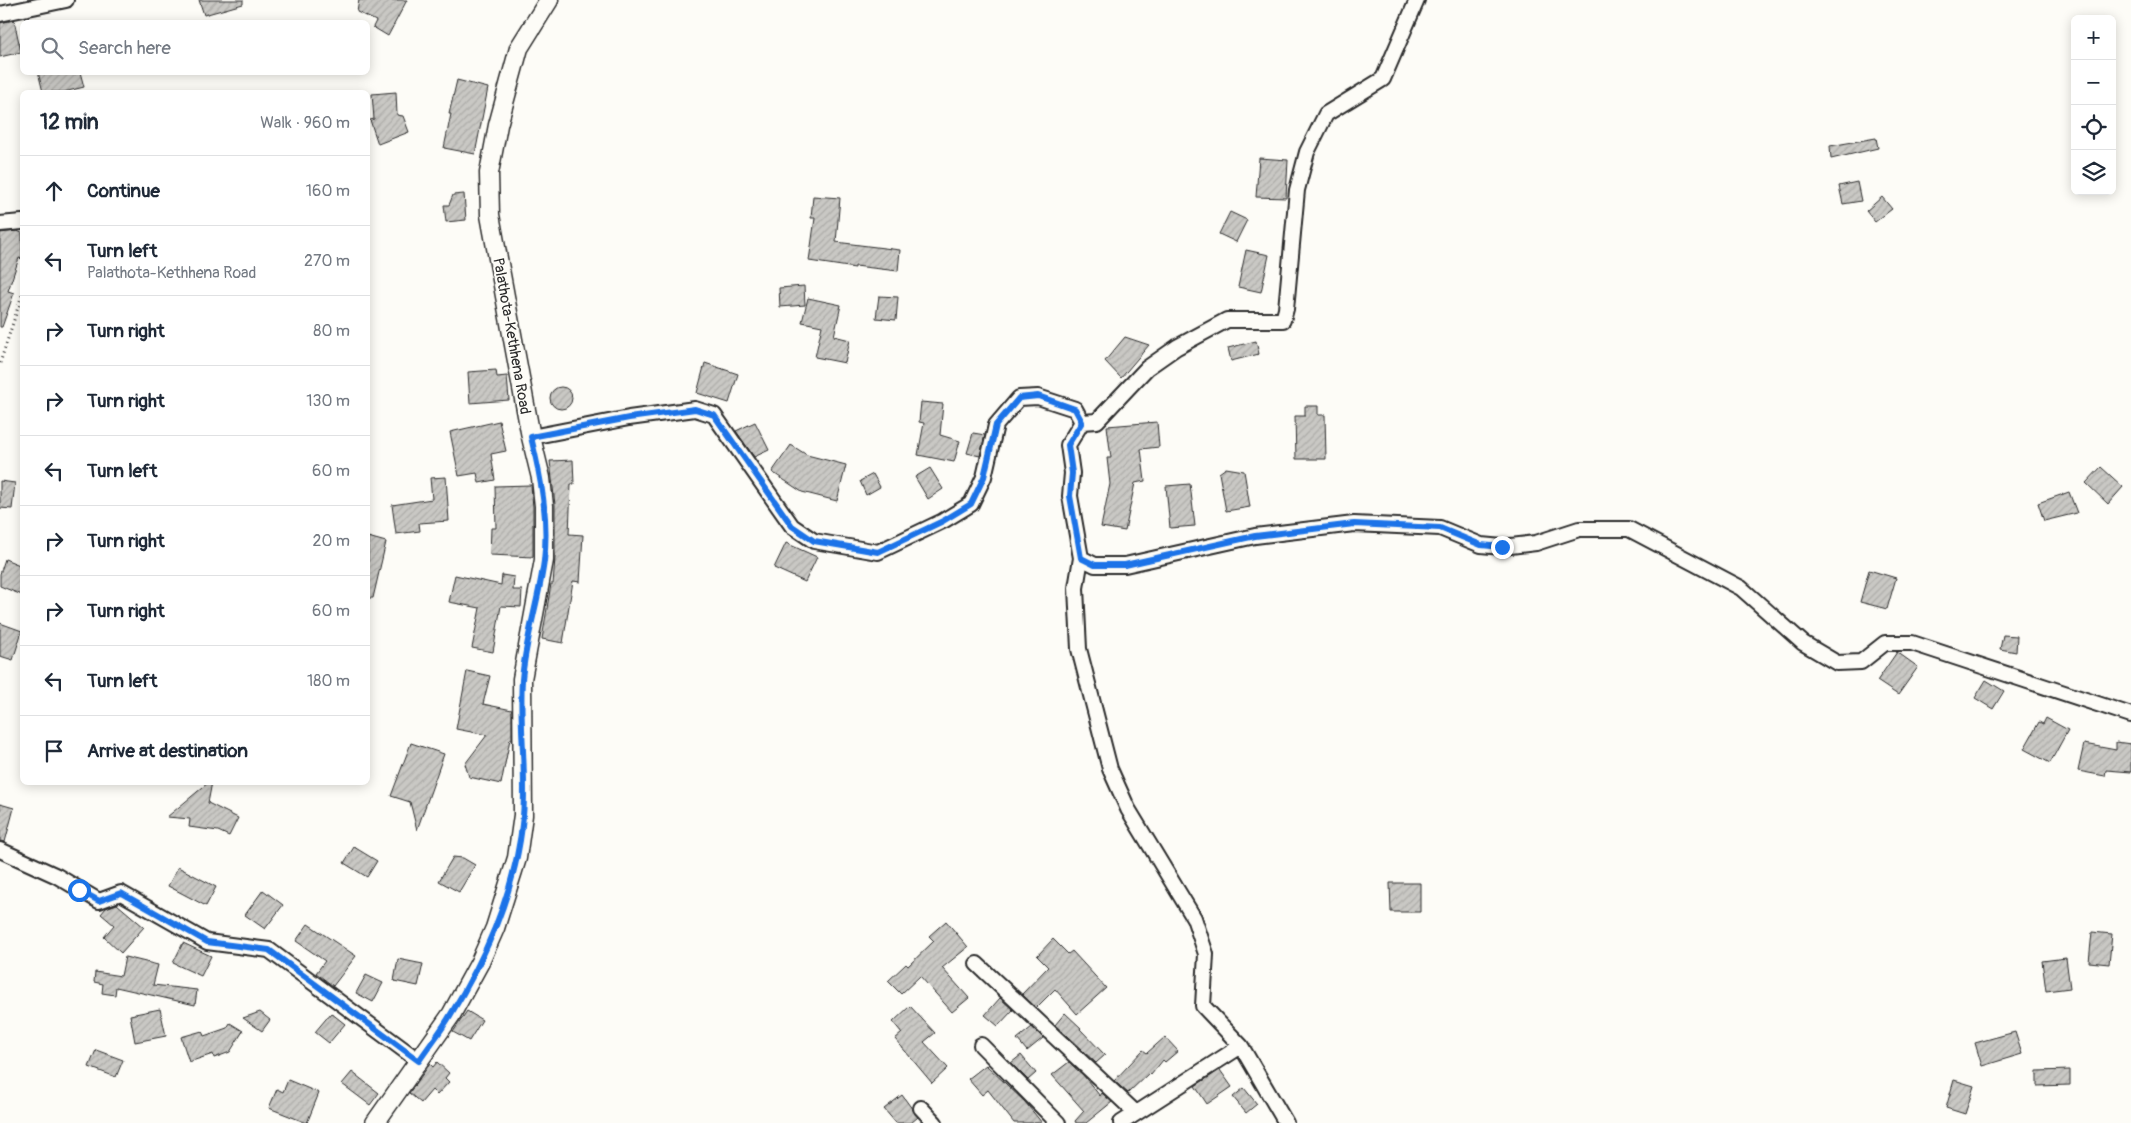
<!DOCTYPE html>
<meta charset="utf-8">
<style>
:root{--surface:#fff;--page:#f2f2f3;--text:#1f2937;--muted:#747a83;--line:#e0e1e3}
body{margin:0;font-family:Pangolin,sans-serif;background:var(--page);color:var(--text)}
.controls{position:absolute;right:15px;top:15px;display:grid;overflow:hidden;border-radius:8px;box-shadow:0 2px 12px #0003}
.controls button{width:45px;height:45px;display:grid;place-items:center;padding:0;border:0;border-bottom:1px solid var(--line);background:var(--surface);color:var(--text);font:25px sans-serif}
.stop{position:absolute;width:15px;height:15px;margin:-11px;border:4px solid #1a73e8;border-radius:50%;background:#fff}
.stop.end{background:#1a73e8;border-color:#fff;box-shadow:0 1px 5px #0008}
.list{margin:0;padding:0;list-style:none}
h2{display:flex;justify-content:space-between;align-items:center;height:65px;margin:0;padding:0 20px;font-size:21px}
h2 small{font-size:16px;font-weight:400;color:var(--muted)}
.list li{display:grid;grid-template-columns:32px 1fr auto;gap:15px;align-items:center;box-sizing:border-box;height:70px;padding:0 20px;border-top:1px solid var(--line)}
.list b{display:block;font-size:19px;white-space:nowrap}
.list p{margin:0;font-size:16px;white-space:nowrap;color:var(--muted)}
.list em{font-size:16px;font-style:normal;color:var(--muted)}
.icon{flex:none;width:28px;height:28px;fill:none;stroke:currentColor;stroke-width:2;stroke-linecap:round;stroke-linejoin:round}
.map{position:relative;flex:none;width:2131px;height:1123px;overflow:hidden}
.search{position:absolute;background:var(--surface);box-shadow:0 2px 12px #0003;left:20px;top:20px;width:350px;height:55px;display:flex;align-items:center;gap:12px;box-sizing:border-box;padding:0 18px;border-radius:8px;color:var(--muted);font-size:19px}
.panel{position:absolute;background:var(--surface);box-shadow:0 2px 12px #0003;left:20px;top:90px;width:350px;height:695px;border-radius:8px}
.map>svg:first-child{display:block}
.building{fill:url(#building-hatch);stroke:#2b2b2b}
.lines{fill:none;stroke-linecap:round;stroke-linejoin:round}
.minor-casing{stroke:#2b2b2b;stroke-width:18}
.tertiary-casing{stroke:#2b2b2b;stroke-width:21}
.path{stroke:#2b2b2b;stroke-width:3;stroke-dasharray:1 4;stroke-linecap:butt}
.minor{stroke:#fdfcf7;stroke-width:14}
.tertiary{stroke:#fdfcf7;stroke-width:18}
.route{stroke:#1a73e8;stroke-width:6}
.labels{text-anchor:middle;stroke-width:4;stroke-linejoin:round;paint-order:stroke}
.street-label{font-size:15px;fill:#2b2b2b;stroke:#fdfcf7}
</style>
<div class="map">
<svg width="2131" height="1123" viewBox="0 0 2131 1123">
<defs>
<pattern id="building-hatch" width="6" height="6" patternUnits="userSpaceOnUse" patternTransform="scale(1.25)"><rect width="6" height="6" fill="#c9c8c4"/><path d="M-1 1l2-2M0 6l6-6M5 7l2-2" fill="none" stroke="#adaca9"/></pattern>
</defs>
<rect width="100%" height="100%" fill="#fdfcf7"/>
<filter id="ink" filterUnits="userSpaceOnUse"><feTurbulence type="fractalNoise" baseFrequency=".02" numOctaves="2"/><feDisplacementMap in="SourceGraphic" scale="10" xChannelSelector="R" yChannelSelector="G"/><feConvolveMatrix kernelMatrix="1 2 1 2 8 2 1 2 1" color-interpolation-filters="sRGB"/></filter>
<g filter="url(#ink)">
<path class="building" d="M199 0H243V4L204 15Z
M359 0H407L388 36 373 27 376 21 357 12Z
M14 20 21 52 0 57V23Z
M38 72H80L84 87 64 92H43Z
M457 80 488 88 475 154 444 148 451 114H449Z
M396 92 397 115 403 116 409 132 378 144 370 120 374 119 372 94Z
M1876 138 1878 148 1831 159 1830 146Z
M1259 158 1288 160 1286 198 1256 197Z
M1857 182 1861 201 1843 204 1839 186Z
M464 194 466 220 446 222 444 205H449L453 195Z
M813 196 840 198 836 242 900 250 898 271 855 266V268L809 261 815 218H811Z
M1882 197 1892 209 1875 222 1866 211Z
M1230 212 1247 220 1236 242 1219 234Z
M17 231 22 233V259L19 258 8 291 14 293 2 327H0V233Z
M1246 250 1269 255 1261 292 1238 287Z
M804 286 805 305 780 307 779 288Z
M879 296 898 297 896 320 876 318Z
M808 298 841 305 834 336 850 340 845 363 815 357 822 326 802 322Z
M1125 337 1149 345 1121 378 1105 361Z
M1256 341 1259 354 1231 361 1228 348Z
M705 363 738 374 729 403 697 393Z
M496 370 497 377 507 376 509 400 470 403 468 372Z
M550 398a11 11 0 1 1 22 0a11 11 0 1 1-22 0Z
M921 402 943 404 940 435 960 441 954 462 918 455 924 423 919 422Z
M1305 406H1318V415H1325L1326 459H1296L1295 416H1305Z
M499 421 506 451 491 454 495 480 479 483 477 473 459 476 450 432Z
M755 422 769 450 754 457 736 431Z
M1157 422 1159 447 1141 449 1145 481 1135 483 1125 531 1101 527 1110 484 1107 458H1111L1107 426Z
M973 433 985 435 980 456 967 453Z
M791 445 807 455 846 465 837 501 802 492 772 472Z
M573 460 574 484H571L569 534 583 535 580 582 573 581 563 643 542 639 551 584H553L555 558V505L550 461Z
M2101 467 2123 487 2108 504 2086 483Z
M930 468 943 489 928 499 915 477Z
M1226 468 1244 471 1250 507 1226 511 1219 473Z
M873 474 880 487 866 495 860 481Z
M446 477 449 521 419 523 420 531 396 534 392 505 432 499 430 478Z
M0 481 15 483 12 509 0 508Z
M1190 484 1195 526 1170 528 1166 486Z
M531 485 533 507V557L490 555 491 528H496L495 486Z
M2069 492 2077 513 2044 521 2038 503Z
M368 537 386 542 373 598H368Z
M786 543 817 557 805 582 774 568Z
M5 559 22 566V595L0 586V574Z
M1869 570 1896 578 1887 609 1860 602Z
M455 575 501 585 502 575 514 577 513 590H522L521 607 501 606 493 652 472 648 480 608 449 602Z
M0 623 22 631 13 660 0 656Z
M2003 635 2017 636 2016 652 2000 649Z
M1897 652 1918 667 1898 695 1877 681Z
M467 671 490 676 483 704 512 710V739H510L501 784 469 777 465 764 487 735 456 729Z
M1986 680 2004 691 1993 709 1975 698Z
M2046 718 2068 730 2050 763 2024 749 2039 722 2043 724Z
M2116 742 2131 744V772L2106 770 2105 776 2078 771 2084 744 2116 750Z
M411 743 444 754 417 830 410 802 391 796Z
M209 782H212L208 803 238 818 229 836 218 831 189 827 190 819 167 817Z
M0 804 14 808 5 842 0 841Z
M354 847 377 861 367 877 344 863Z
M453 857 463 858 475 865 459 892 439 881Z
M178 867 216 887 206 906 168 886Z
M1390 883H1420V912H1391Z
M263 890 283 905 265 929 245 915Z
M117 904 144 927 121 953 104 937 114 925 101 914 106 908Z
M946 921 968 947 942 968 969 998 952 1012 920 976 901 994 888 981 906 964 908 966 934 941 929 936Z
M308 924 356 956 333 986 316 973 325 961 296 941Z
M2092 932 2112 934 2109 964 2089 962Z
M1053 939 1068 954 1072 951 1106 988 1077 1014 1055 989 1036 1008 1022 994 1048 967 1037 956Z
M183 943 211 956 201 976 173 963Z
M125 957 158 965 153 985 197 990 195 1005 116 987 115 995 102 993 103 984 94 982 95 972 121 976Z
M2066 958 2070 988 2046 991 2042 961Z
M398 959 423 964 418 986 394 981Z
M366 975 383 983 373 1002 356 993Z
M1000 998 1013 1010 998 1026 985 1015Z
M910 1006 935 1033 924 1042 948 1068 932 1083 895 1039 902 1033 893 1022Z
M160 1009 166 1036 135 1042 130 1015Z
M467 1011 482 1020 469 1041 453 1032Z
M260 1012 270 1020 262 1031 243 1018Z
M331 1013 345 1024 329 1043 315 1032Z
M1065 1013 1081 1028 1080 1029 1105 1055 1096 1063 1055 1025Z
M230 1023 243 1031 230 1052 214 1058 213 1054 189 1062 181 1037 202 1031 204 1036 227 1028Z
M1032 1027 1043 1038 1027 1051 1017 1039Z
M2015 1032 2022 1054 1982 1066 1975 1043Z
M1165 1037 1178 1051 1165 1062 1163 1060 1151 1075 1149 1073 1128 1093 1114 1081 1143 1050 1147 1053Z
M96 1050 123 1060 116 1077 89 1067Z
M1021 1055 1036 1073 1028 1080 1011 1063Z
M437 1062 449 1073 445 1078 449 1082 437 1095 432 1090 421 1103 409 1093 430 1064 433 1067Z
M1069 1062 1083 1075 1100 1096 1102 1093 1112 1102 1086 1123H1076L1075 1121 1084 1111 1052 1075Z
M986 1065 1025 1102 1042 1123H1014L988 1090 982 1095 968 1079Z
M1220 1070 1232 1087 1207 1104 1195 1086Z
M2070 1070V1085L2037 1086V1071Z
M352 1072 379 1093 370 1105 342 1084Z
M288 1080 319 1093 307 1123 269 1108 277 1089 283 1092Z
M1954 1080 1974 1086 1965 1114 1946 1108Z
M1244 1088 1257 1104 1246 1113 1233 1097Z
M902 1095 918 1117 911 1123H896L884 1109Z"/>
<g class="lines">
<g class="minor-casing">
<path id="minor" d="M0 14 66 0
M0 224 22 222
M1082 422 1097 421 1147 368 1177 347 1227 320H1283L1286 309 1297 190 1307 152 1326 114 1383 79 1417 0
M531 437 629 418 695 409 714 415 792 526 814 541 878 552 943 521 971 504 984 477 996 425 1019 398 1038 397 1075 409 1082 422 1068 445 1072 473 1070 496 1081 558 1095 565H1125L1255 536 1354 524 1440 528 1481 545 1502 547 1536 543 1579 529H1629L1741 588 1803 643 1837 663 1861 662 1885 643H1912L2131 715
M1081 558 1076 588 1079 649 1110 769 1128 809 1194 918 1206 954 1203 1006 1241 1046 1286 1123
M0 850 57 876 99 901 121 893 207 942 269 950 419 1061
M977 964 1136 1113
M981 1045 1058 1123
M921 1108 935 1123
M1121 1123 1241 1046"/>
</g>
<g class="tertiary-casing">
<path id="tertiary" d="M375 1123 451 1015 480 962 495 928 517 858 523 815 522 679 544 560V506L541 478 531 437 490 215 489 173 498 125 519 48 549 0"/>
</g>
<path class="path" d="M0 363 22 295"/>
<use href="#minor" class="minor"/>
<use href="#tertiary" class="tertiary"/>
</g>
</g>
<g class="lines" filter="url(#ink)">
<path class="route" d="M79 890 99 901 121 893 207 942 269 950 419 1061C429 1046 442 1030 451 1014 487 955 517 886 523 816 527 771 519 725 522 680 525 640 539 600 544 561 549 519 541 478 531 437L629 418 695 409 714 415 792 526 814 541 878 552 943 521 971 504 984 477 996 425 1019 398 1038 396 1075 409 1082 422 1068 445 1072 473 1070 496 1081 558 1095 565H1125L1255 536 1354 524 1440 528 1481 545 1502 547"/>
</g>
<g class="labels">
<g class="street-label">
<text transform="translate(512 336) rotate(80)" y="5">Palathota-Kethhena Road</text>
</g>
</g>
</svg>
<div class="controls">
<button>+</button>
<button>−</button>
<button><svg class="icon" aria-label="locate" viewBox="0 0 24 24"><circle cx="12" cy="12" r="6"/><path d="M12 2v4M12 18v4M2 12h4M18 12h4"/></svg></button>
<button><svg class="icon" aria-label="layers" viewBox="0 0 24 24"><path d="M12 4l9 5-9 5-9-5zM3 14l9 5 9-5"/></svg></button>
</div>
<div class="stop" style="left:79px;top:890px"></div>
<div class="stop end" style="left:1502px;top:547px"></div>
<div class="search"><svg class="icon" aria-label="search" viewBox="0 0 24 24"><circle cx="10" cy="10" r="6"/><path d="M15 15l6 6"/></svg>Search here</div>
<section class="panel">
<h2>12 min<small>Walk · 960 m</small></h2>
<ul class="list">
<li><svg class="icon" aria-label="ahead" viewBox="0 0 24 24"><path d="M12 20V5M6 11l6-6 6 6"/></svg><div><b>Continue</b></div><em>160 m</em></li>
<li><svg class="icon" aria-label="left" viewBox="0 0 24 24"><path d="M17 20v-9H6M10 6l-5 5 5 5"/></svg><div><b>Turn left</b><p>Palathota-Kethhena Road</p></div><em>270 m</em></li>
<li><svg class="icon" aria-label="right" viewBox="0 0 24 24"><path d="M7 20v-9h11M14 6l5 5-5 5"/></svg><div><b>Turn right</b></div><em>80 m</em></li>
<li><svg class="icon" aria-label="right" viewBox="0 0 24 24"><path d="M7 20v-9h11M14 6l5 5-5 5"/></svg><div><b>Turn right</b></div><em>130 m</em></li>
<li><svg class="icon" aria-label="left" viewBox="0 0 24 24"><path d="M17 20v-9H6M10 6l-5 5 5 5"/></svg><div><b>Turn left</b></div><em>60 m</em></li>
<li><svg class="icon" aria-label="right" viewBox="0 0 24 24"><path d="M7 20v-9h11M14 6l5 5-5 5"/></svg><div><b>Turn right</b></div><em>20 m</em></li>
<li><svg class="icon" aria-label="right" viewBox="0 0 24 24"><path d="M7 20v-9h11M14 6l5 5-5 5"/></svg><div><b>Turn right</b></div><em>60 m</em></li>
<li><svg class="icon" aria-label="left" viewBox="0 0 24 24"><path d="M17 20v-9H6M10 6l-5 5 5 5"/></svg><div><b>Turn left</b></div><em>180 m</em></li>
<li><svg class="icon" aria-label="arrive" viewBox="0 0 24 24"><path d="M6 21V4h12l-3 4 3 4H6"/></svg><div><b>Arrive at destination</b></div></li>
</ul>
</section>
</div>
